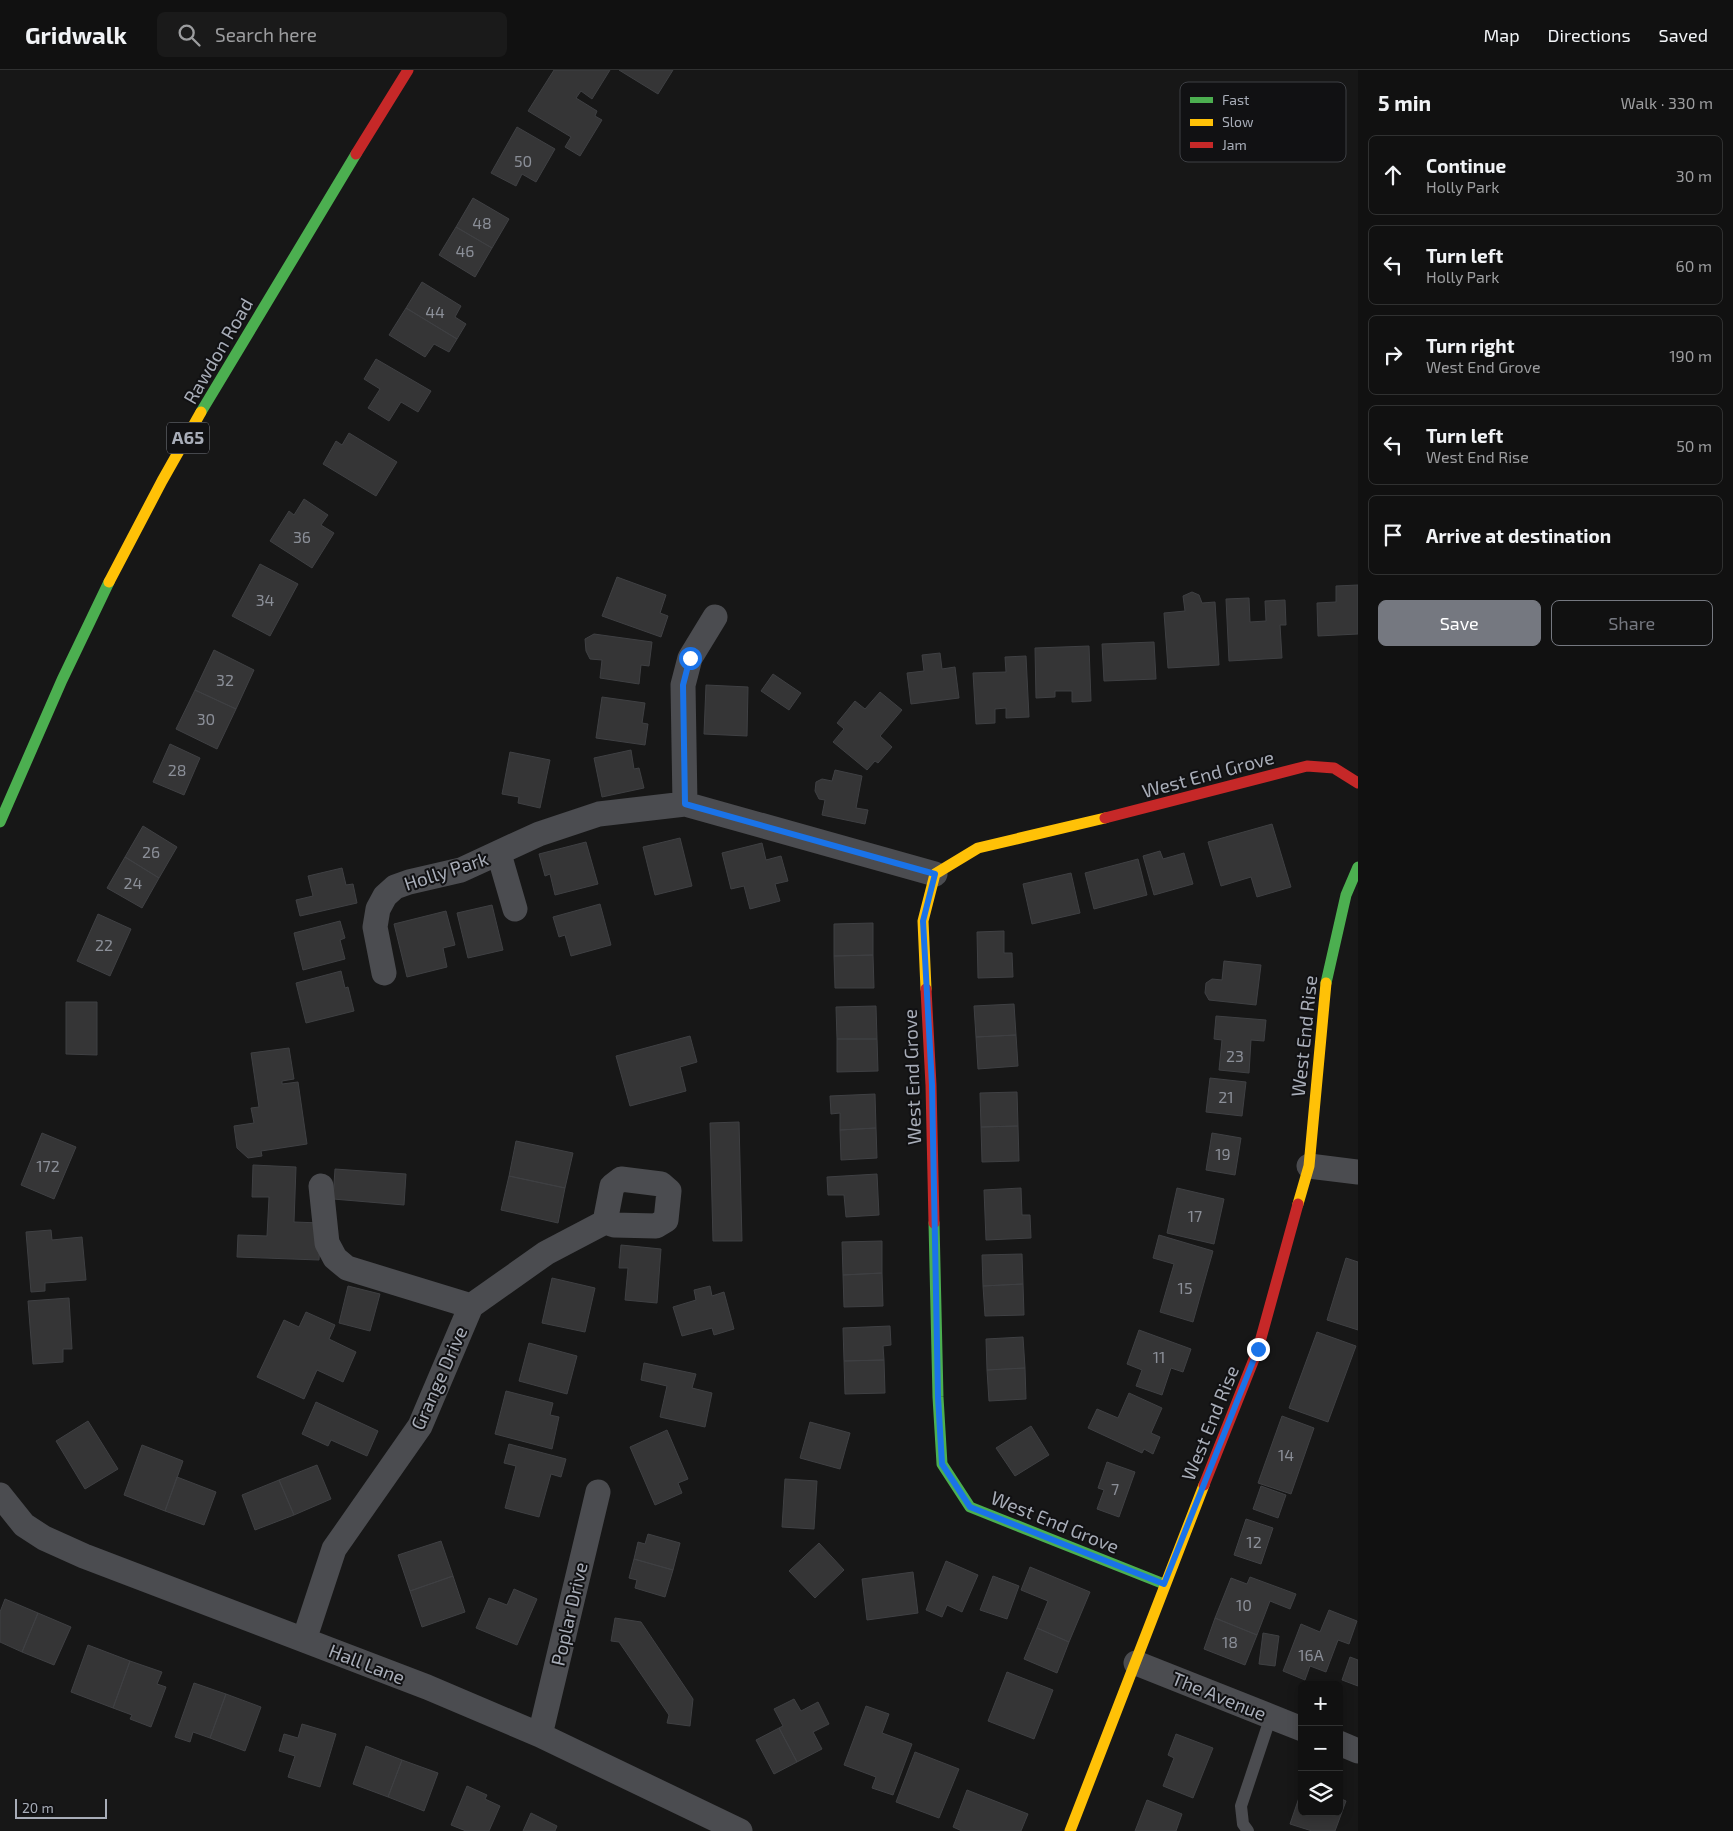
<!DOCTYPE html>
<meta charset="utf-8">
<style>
:root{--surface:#111;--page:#1a1a1a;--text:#f1f3f6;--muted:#9c9d9f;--line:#303131;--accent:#757880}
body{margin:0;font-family:"Exo 2",sans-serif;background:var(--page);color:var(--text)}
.controls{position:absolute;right:15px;bottom:15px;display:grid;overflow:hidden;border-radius:8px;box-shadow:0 2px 12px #0003}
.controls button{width:45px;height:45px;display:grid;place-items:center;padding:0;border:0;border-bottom:1px solid var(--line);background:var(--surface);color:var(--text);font:25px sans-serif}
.scale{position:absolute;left:15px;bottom:12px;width:92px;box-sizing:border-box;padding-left:5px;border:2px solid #a8adb8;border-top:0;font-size:14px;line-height:18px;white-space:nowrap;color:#a8adb8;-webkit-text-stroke:4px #111113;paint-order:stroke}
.stop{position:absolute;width:15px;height:15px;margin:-11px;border:4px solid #1a73e8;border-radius:50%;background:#fff}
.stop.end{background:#1a73e8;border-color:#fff;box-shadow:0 1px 5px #0008}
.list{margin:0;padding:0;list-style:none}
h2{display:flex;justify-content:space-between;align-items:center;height:65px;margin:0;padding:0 20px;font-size:21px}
h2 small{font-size:16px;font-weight:400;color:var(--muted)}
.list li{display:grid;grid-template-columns:32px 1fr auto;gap:15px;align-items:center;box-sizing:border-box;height:80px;margin:0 10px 10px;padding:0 10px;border:1px solid var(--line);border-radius:8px}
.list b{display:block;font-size:19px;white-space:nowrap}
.list p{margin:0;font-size:16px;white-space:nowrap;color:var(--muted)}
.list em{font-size:16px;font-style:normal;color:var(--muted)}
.actions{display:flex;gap:10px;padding:15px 20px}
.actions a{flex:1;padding:11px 0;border:1px solid var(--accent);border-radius:8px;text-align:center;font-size:18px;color:var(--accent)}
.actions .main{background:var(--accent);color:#fff}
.icon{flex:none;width:28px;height:28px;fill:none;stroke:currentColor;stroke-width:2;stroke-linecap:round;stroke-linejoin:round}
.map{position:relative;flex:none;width:1358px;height:1761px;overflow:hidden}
header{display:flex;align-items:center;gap:30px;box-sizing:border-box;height:70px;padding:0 25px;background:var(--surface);border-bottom:1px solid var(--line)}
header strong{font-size:24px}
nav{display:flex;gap:28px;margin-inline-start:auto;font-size:18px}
.search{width:350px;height:45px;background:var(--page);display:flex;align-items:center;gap:12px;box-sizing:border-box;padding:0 18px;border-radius:8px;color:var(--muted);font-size:19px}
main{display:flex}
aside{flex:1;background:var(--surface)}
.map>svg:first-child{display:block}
.building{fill:#353536;stroke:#3f4043}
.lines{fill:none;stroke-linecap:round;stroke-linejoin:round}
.lane{stroke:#4b4c50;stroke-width:12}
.street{stroke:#4b4c50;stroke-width:25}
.fast{stroke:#4caf50;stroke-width:11}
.slow{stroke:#ffc107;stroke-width:11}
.jam{stroke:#c62828;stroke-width:11}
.route{stroke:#1a73e8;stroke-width:6}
.labels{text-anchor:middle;stroke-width:4;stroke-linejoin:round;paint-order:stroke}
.number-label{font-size:16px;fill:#8b8f98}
.shield{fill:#111113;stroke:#7b7e86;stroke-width:1}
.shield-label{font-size:18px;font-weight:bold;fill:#a8adb8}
.street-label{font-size:19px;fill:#a8adb8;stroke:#111113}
.key{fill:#111113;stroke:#3e4045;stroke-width:1}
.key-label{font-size:14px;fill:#a8adb8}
</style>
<header>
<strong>Gridwalk</strong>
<div class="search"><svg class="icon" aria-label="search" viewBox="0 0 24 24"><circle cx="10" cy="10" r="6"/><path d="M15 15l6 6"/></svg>Search here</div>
<nav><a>Map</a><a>Directions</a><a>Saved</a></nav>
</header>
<main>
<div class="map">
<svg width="1358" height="1761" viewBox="0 0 1358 1761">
<rect width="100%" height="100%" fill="#171717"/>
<path class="building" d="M554 0H610L592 29 581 21 576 28 597 41 595 46 602 50 580 86 565 77 571 67 528 41Z
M619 0H673L658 24Z
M517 57 555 79 536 112 522 104 516 116 491 103Z
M473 128 509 149 492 178 456 157Z
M456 157 492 178 475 207 439 185Z
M422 212 461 236 455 247 466 254 457 269 406 238Z
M406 238 457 269 449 282 434 274 425 287 389 265Z
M376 289 431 321 418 342 401 332 389 351 368 338 380 319 364 309Z
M349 363 397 392 376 426 323 394 336 371 342 375Z
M304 429 328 445 321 455 334 463 312 498 270 471 289 441 294 445Z
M260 494 298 514 270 566 232 546Z
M617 507 666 525 660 543 668 546 661 567 602 546Z
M1358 515V564L1318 566 1317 533 1336 532V516Z
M1192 522 1199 525 1202 533 1215 532 1219 595 1168 598 1164 543 1185 541 1183 526Z
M1249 528 1250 552 1266 551 1265 531 1285 530 1286 555H1280L1282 588 1229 591 1226 529Z
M594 564 652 572 649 596 641 595 639 614 600 608 602 590 590 589 586 581 585 569Z
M1154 572 1156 609 1104 611 1102 574Z
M1089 576 1091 631 1072 632V621H1055V627L1036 628 1035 578Z
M214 580 254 600 236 639 195 620Z
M940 583 942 599 955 597 959 628 911 634 907 603 924 601 922 585Z
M1026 586 1029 647 1006 648V638L995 639V653L976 654 973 603 1006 602 1005 587Z
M773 604 801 623 789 640 761 621Z
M706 615 748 617 747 666 704 664Z
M195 620 236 639 217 679 176 659Z
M880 622 902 640 880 666 892 677 878 693 875 691 867 700 833 672 844 659 837 653 855 631 865 639Z
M602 627 645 633 642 653 648 654 645 675 596 668Z
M170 674 200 688 184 725 153 712Z
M631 680 634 699 639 698 644 718 602 727 594 688Z
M510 682 550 690 540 738 518 733 519 727 502 724Z
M835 700 862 706 856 738 868 740 865 754 822 745 825 730 819 729 815 721 816 712 822 709 832 711Z
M1272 754 1291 817 1257 827 1251 807 1221 816 1208 772Z
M143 756 177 777 159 808 125 787Z
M680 768 692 816 655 825 643 777Z
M586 772 598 814 555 825 550 804 545 806 539 784Z
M762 773 766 790 781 786 788 811 775 814 780 831 750 839 744 816 731 819 722 783Z
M1160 781 1163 789 1184 783 1193 814 1154 825 1143 786Z
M125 787 159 808 142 838 107 818Z
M1138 789 1147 825 1094 839 1085 803Z
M342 798 346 815 353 814 357 833 300 846 296 830 313 826 308 806Z
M1071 803 1080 843 1032 854 1023 814Z
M600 834 611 875 571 886 565 865 559 867 553 847Z
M492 835 503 880 468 888 457 843Z
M446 841 455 875 443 878 447 897 407 907 394 854Z
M98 844 131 859 110 906 77 891Z
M340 851 345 868 340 870 345 889 303 900 294 863Z
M873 853V885L834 886V854Z
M1004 861V883H1012L1013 907 978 908 977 862Z
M873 885 874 918H835L834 886Z
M1224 891 1261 895 1256 935 1209 930 1205 923 1206 913 1212 909 1222 910Z
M341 901 345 918 348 917 354 941 306 953 296 913Z
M66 932H97V985L66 984Z
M1014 934 1016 965 976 967 974 936Z
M876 936 877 969H837L836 937Z
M1216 946 1266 950 1264 971 1251 970 1249 1003 1219 1000 1222 970 1214 969Z
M1016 965 1018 996 978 999 976 967Z
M690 966 697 992 680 997 686 1021 630 1036 616 986Z
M837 969H877L878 1001 837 1002Z
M289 978 294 1009 282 1011V1014L298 1012 307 1074 261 1081 262 1086 248 1088 237 1078 234 1056 254 1053 251 1038 259 1037 251 983Z
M1210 1008 1246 1012 1242 1046 1206 1042Z
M1017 1022 1018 1056 981 1057 980 1023Z
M875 1024 876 1058 840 1060V1043L831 1044 830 1026Z
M739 1052 742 1171H713L710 1053Z
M1018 1056 1019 1091 982 1092 981 1057Z
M876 1058 877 1088 841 1090 840 1060Z
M42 1063 76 1077 54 1129 21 1115Z
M1212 1063 1241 1068 1235 1105 1206 1100Z
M516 1071 573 1083 565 1118 509 1106Z
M253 1095 296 1097 294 1152 321 1153 319 1190 237 1187 238 1165 267 1166 269 1127H252Z
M335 1099 406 1104 404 1135 333 1129Z
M877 1104 879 1145 846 1147 844 1125H828L827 1107Z
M509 1106 565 1118 558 1153 501 1140Z
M1021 1118 1022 1145H1030L1031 1168 986 1170 984 1120Z
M1177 1118 1224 1129 1214 1174 1167 1163Z
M51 1160 52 1170 82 1167 86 1210 45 1213V1221L31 1222 26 1162Z
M1159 1165 1213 1181 1193 1252 1160 1242 1174 1194 1153 1188Z
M882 1171V1203L843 1205 842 1172Z
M621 1175 661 1179 657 1233 625 1230 628 1198H619Z
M1022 1184 1023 1214 983 1216 982 1185Z
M1346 1188 1358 1192V1260L1327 1250Z
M882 1203 883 1236 844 1237 843 1205Z
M552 1208 595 1218 585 1262 542 1253Z
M1023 1214 1024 1245 985 1246 983 1216Z
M348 1216 380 1224 370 1261 339 1253Z
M710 1216 712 1226 724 1222 734 1259 714 1265 712 1258 682 1266 673 1237 696 1230 694 1220Z
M69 1228 72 1279H63V1292L33 1294 28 1231Z
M306 1242 335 1255 329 1269 356 1282 343 1312 317 1300 304 1329 257 1307 284 1250 299 1257Z
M890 1256 891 1275 883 1276 884 1290 844 1291 843 1258Z
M1139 1260 1191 1279 1183 1302 1171 1298 1162 1325 1136 1316 1142 1300 1127 1294Z
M1317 1262 1356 1276 1328 1352 1289 1338Z
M1023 1267 1025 1298 987 1300 986 1269Z
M529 1273 577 1286 567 1324 519 1311Z
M884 1290 885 1323 845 1324 844 1291Z
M644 1293 696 1304 692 1318 712 1323 705 1357 660 1347 667 1316 641 1310Z
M1025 1298 1026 1329 989 1331 987 1300Z
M506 1321 553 1333 550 1345 559 1347 552 1379 495 1364Z
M1129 1323 1162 1338 1151 1363 1160 1367 1153 1384 1144 1379 1142 1383 1088 1358 1097 1339 1118 1348Z
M316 1332 378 1361 367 1386 331 1370 328 1376 302 1364Z
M1282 1346 1314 1358 1291 1424 1258 1413Z
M88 1351 118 1399 85 1419 56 1371Z
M810 1352 850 1363 840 1399 800 1388Z
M1031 1356 1049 1385 1015 1406 996 1378Z
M667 1360 688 1409 678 1413 682 1423 655 1435 630 1377Z
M509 1374 566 1389 561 1407 551 1404 539 1447 505 1438 516 1396 504 1393Z
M142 1375 183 1391 165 1441 124 1425Z
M1107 1392 1135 1402 1119 1447 1097 1439 1104 1420 1098 1418Z
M317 1395 331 1429 294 1445 279 1410Z
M177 1407 216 1422 204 1455 165 1441Z
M785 1409 817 1411 814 1459 782 1457Z
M279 1410 294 1445 255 1460 242 1425Z
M1261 1416 1286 1425 1278 1448 1253 1439Z
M1246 1449 1273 1458 1261 1494 1234 1485Z
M648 1464 680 1473 673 1500 634 1489 638 1472 645 1474Z
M441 1471 453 1506 410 1521 398 1485Z
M819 1473 844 1500 815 1528 789 1501Z
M634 1489 673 1500 665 1527 635 1518 637 1510 629 1508Z
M946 1491 978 1505 962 1542 947 1535 942 1547 926 1540Z
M1030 1497 1090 1522 1069 1572 1037 1558 1048 1531 1021 1520Z
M913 1502 918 1543 867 1550 862 1509Z
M453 1506 465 1542 422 1557 410 1521Z
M993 1506 1019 1516 1007 1549 980 1540Z
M1250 1507 1296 1524 1290 1539 1270 1531 1257 1565 1215 1548 1231 1508 1247 1514Z
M514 1519 537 1529 517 1575 476 1558 489 1528 507 1535Z
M5 1529 38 1543 22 1582 0 1572V1542Z
M1329 1540 1357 1551 1349 1574 1338 1570 1326 1602 1310 1596 1305 1610 1283 1601 1301 1554 1320 1562Z
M38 1543 71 1557 54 1595 22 1582Z
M615 1548 641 1552 693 1629 690 1656 667 1653 669 1645 619 1572 611 1571Z
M1215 1548 1257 1565 1245 1595 1204 1579Z
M1037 1558 1069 1572 1057 1603 1024 1589Z
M1263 1563 1279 1566 1275 1596 1259 1594Z
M88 1575 130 1591 113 1638 71 1622Z
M1350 1587 1358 1590V1616L1342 1610Z
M130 1591 162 1602 157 1614 166 1617 151 1657 130 1649 132 1645 113 1638Z
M1007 1602 1053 1620 1034 1669 988 1651Z
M194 1613 226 1624 210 1668 193 1662 190 1672 175 1667Z
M226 1624 261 1637 245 1681 210 1668Z
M794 1629 801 1641 818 1632 829 1654 813 1662 822 1679 797 1692 779 1658 783 1656 774 1639Z
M866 1636 889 1644 882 1663 912 1674 893 1725 872 1718 876 1707 844 1695Z
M302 1654 336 1664 320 1717 288 1707 295 1686 279 1681 284 1664 298 1668Z
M779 1658 797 1692 774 1704 756 1670Z
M1176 1664 1213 1678 1193 1728 1163 1716 1174 1688 1168 1685Z
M366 1676 402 1690 388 1727 353 1714Z
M915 1682 959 1699 939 1748 896 1732Z
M402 1690 438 1703 424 1741 388 1727Z
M467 1716 487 1725 485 1729 500 1736 489 1761H466L451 1755Z
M1302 1719V1742H1339V1728L1346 1731 1335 1761H1312L1290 1754Z
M967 1720 1028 1744 1021 1761H962L953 1757Z
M1147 1730 1182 1744 1176 1761H1135Z
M531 1743 557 1756 555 1761H523Z"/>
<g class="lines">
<path class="lane" d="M1248 1761 1243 1754 1241 1736 1271 1646"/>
<path class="street" d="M685 734 683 615 690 588 715 547
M499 784 515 839
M384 903 375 857 378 839 385 826 395 817 409 812 461 800 539 764 599 744 685 734 935 804
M1309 1096 1358 1102
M321 1116 327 1173 335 1188 347 1198 471 1236
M471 1236 546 1183 605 1152 612 1116 621 1109 661 1114 669 1121 666 1150 656 1156 614 1155 605 1152
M0 1425 24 1455 44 1468 84 1486 427 1617 540 1665 740 1761
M304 1570 334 1479 420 1356 471 1236
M1136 1593 1302 1659
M540 1665 598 1422
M1339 1673 1358 1681"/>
<path class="fast" d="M201 342 356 84
M0 752 62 610 109 512
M1326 913 1346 825 1358 797
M934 1153 938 1327 942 1394 970 1437 1164 1514"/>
<path class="slow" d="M109 512 162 411 201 342
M926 919 923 851 935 804 978 778 1105 748
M1298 1134 1309 1096 1326 913
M1070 1761 1204 1415"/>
<path class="jam" d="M356 84 408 0
M1105 748 1307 696 1334 698 1358 713
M926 919 931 1015 934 1153
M1204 1415 1258 1279 1298 1134"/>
</g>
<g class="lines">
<path class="route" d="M690 588 683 615 685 734 935 804 923 851 932 1015 938 1327 942 1394 970 1437 1164 1514 1258 1279"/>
</g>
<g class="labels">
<g class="number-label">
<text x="523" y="97">50</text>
<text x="482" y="159">48</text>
<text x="465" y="187">46</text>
<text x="435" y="248">44</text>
<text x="302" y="473">36</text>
<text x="265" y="536">34</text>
<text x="225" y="616">32</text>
<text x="206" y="655">30</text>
<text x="177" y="706">28</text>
<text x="151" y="788">26</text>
<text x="133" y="819">24</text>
<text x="104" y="881">22</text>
<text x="1235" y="992">23</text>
<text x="1226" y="1033">21</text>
<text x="1223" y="1090">19</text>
<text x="48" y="1102">172</text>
<text x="1195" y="1152">17</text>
<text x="1185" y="1224">15</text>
<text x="1159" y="1293">11</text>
<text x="1286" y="1391">14</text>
<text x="1115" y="1425">7</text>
<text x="1254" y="1478">12</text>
<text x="1244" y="1541">10</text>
<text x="1230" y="1578">18</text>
<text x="1311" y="1591">16A</text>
</g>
<rect class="shield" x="167" y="352.5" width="42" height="31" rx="4"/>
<g class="shield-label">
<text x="188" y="374">A65</text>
</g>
<g class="street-label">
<text transform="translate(218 281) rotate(-60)" y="7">Rawdon Road</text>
<text transform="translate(1208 704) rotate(-15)" y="7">West End Grove</text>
<text transform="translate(446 801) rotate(-18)" y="7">Holly Park</text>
<text transform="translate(1304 966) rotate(-84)" y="7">West End Rise</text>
<text transform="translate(912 1007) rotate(-92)" y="7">West End Grove</text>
<text transform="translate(439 1308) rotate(-66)" y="7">Grange Drive</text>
<text transform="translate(1210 1353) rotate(-68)" y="7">West End Rise</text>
<text transform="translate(1055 1452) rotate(22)" y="7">West End Grove</text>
<text transform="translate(569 1544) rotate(-77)" y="7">Poplar Drive</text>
<text transform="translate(367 1594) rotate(21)" y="7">Hall Lane</text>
<text transform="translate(1219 1626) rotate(22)" y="7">The Avenue</text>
</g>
</g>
<rect x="1180" y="12" width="166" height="80" rx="8" class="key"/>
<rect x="1190" y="27" width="23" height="6" fill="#4caf50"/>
<rect x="1190" y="49" width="23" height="7" fill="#ffc107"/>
<rect x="1190" y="72" width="23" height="6" fill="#c62828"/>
<g class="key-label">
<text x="1222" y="35">Fast</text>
<text x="1222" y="57">Slow</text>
<text x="1222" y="80">Jam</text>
</g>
</svg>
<div class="controls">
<button>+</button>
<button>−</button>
<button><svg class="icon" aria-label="layers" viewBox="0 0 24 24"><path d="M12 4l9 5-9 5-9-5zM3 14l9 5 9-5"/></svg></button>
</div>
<div class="scale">20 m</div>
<div class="stop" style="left:690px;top:588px"></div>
<div class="stop end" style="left:1258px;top:1279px"></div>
</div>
<aside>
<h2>5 min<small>Walk · 330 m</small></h2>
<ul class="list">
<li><svg class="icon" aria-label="ahead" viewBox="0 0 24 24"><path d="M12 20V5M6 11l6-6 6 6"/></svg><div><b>Continue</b><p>Holly Park</p></div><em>30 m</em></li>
<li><svg class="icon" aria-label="left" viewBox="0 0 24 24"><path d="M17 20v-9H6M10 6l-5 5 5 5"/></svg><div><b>Turn left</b><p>Holly Park</p></div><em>60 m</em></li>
<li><svg class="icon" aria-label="right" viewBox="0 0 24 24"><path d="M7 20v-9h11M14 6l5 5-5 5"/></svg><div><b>Turn right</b><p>West End Grove</p></div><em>190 m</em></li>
<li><svg class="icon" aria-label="left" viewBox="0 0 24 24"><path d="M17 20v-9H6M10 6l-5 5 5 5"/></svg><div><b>Turn left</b><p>West End Rise</p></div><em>50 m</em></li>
<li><svg class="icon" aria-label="arrive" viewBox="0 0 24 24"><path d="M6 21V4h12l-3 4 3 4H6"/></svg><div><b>Arrive at destination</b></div></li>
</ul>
<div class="actions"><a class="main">Save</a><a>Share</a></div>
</aside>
</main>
